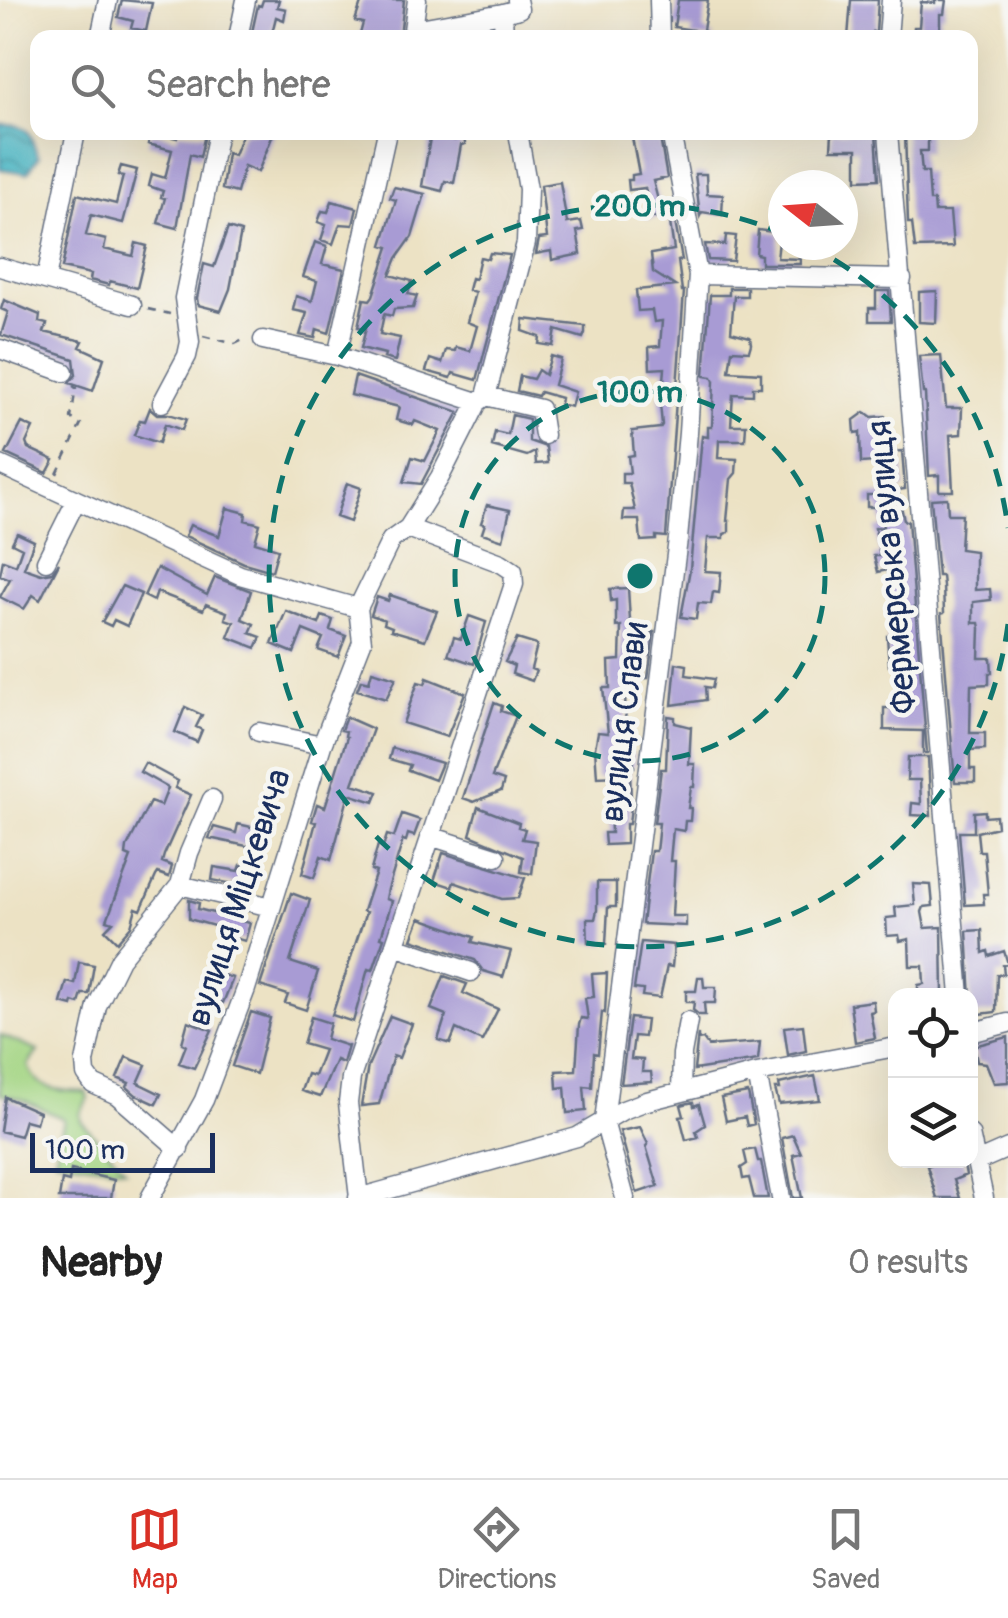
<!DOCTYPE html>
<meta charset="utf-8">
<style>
:root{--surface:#fff;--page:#f2f2f2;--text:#222;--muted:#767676;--line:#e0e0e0;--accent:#d93025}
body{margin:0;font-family:Pangolin,sans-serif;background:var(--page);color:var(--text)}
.controls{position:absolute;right:30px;bottom:30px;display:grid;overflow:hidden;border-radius:20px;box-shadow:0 10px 40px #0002}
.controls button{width:90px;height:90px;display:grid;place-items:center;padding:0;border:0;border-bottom:2px solid var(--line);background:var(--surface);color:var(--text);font:50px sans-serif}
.compass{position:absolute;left:768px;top:170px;width:90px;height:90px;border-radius:50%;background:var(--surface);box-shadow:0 10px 40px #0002;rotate:287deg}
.scale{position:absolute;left:30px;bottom:25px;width:185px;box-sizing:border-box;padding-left:10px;border:5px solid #1b2f5e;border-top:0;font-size:28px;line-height:35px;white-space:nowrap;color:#1b2f5e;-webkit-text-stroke:8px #f6f6f2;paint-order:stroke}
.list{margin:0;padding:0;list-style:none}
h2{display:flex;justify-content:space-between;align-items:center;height:130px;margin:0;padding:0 40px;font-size:42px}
h2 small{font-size:32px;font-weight:400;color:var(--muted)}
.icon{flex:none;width:55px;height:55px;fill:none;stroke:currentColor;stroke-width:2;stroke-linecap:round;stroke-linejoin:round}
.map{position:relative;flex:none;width:1008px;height:1198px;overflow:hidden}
.search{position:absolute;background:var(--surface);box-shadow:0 10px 40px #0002;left:30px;right:30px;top:30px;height:110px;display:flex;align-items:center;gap:25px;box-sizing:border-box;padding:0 35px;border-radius:20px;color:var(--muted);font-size:38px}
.sheet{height:280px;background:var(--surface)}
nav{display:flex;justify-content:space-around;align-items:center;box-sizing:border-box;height:140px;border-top:2px solid var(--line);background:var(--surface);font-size:28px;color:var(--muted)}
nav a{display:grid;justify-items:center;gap:5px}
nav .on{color:var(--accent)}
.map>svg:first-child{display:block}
.green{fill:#a4d584;stroke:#608271;stroke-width:2.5}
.water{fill:url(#water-waves);stroke:#307190;stroke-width:2.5}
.building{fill:#a89bd4}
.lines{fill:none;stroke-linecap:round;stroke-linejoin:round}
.minor-casing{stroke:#646e82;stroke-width:21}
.path{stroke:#646e82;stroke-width:2.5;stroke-dasharray:8 8;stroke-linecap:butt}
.minor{stroke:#fff;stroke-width:18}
.ring{fill:none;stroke:#0f766e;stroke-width:5;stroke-dasharray:18 12}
.labels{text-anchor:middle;stroke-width:9;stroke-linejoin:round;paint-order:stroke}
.street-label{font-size:35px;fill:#1b2f5e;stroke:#f6f6f2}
.centre{fill:#0f766e;stroke:#f6f6f2;stroke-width:5}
.ring-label{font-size:30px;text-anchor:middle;font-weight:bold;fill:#0f766e;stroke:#f6f6f2;stroke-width:9;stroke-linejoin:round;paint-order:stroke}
</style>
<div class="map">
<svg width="1008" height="1198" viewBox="0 0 1008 1198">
<defs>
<pattern id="water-waves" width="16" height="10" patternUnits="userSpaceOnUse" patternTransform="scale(2.5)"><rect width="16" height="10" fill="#45b3c1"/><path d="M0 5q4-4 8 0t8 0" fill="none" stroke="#3992a0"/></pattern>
</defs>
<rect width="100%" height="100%" fill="#f6f6f2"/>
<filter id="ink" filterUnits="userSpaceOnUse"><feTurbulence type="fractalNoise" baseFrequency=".01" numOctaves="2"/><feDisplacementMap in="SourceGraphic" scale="20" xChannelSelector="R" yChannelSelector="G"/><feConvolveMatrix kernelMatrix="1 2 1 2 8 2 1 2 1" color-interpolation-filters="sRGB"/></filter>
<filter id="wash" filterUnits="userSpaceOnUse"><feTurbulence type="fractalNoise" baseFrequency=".0048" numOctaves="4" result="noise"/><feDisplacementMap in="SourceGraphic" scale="40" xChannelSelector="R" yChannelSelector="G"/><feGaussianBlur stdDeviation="2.25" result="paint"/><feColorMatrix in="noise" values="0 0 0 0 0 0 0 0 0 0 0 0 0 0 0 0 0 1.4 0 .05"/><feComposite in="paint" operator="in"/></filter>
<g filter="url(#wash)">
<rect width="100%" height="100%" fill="#ece2c4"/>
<path class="green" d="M0 1035 38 1051 28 1065C36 1092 62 1091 86 1092L88 1098 80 1114 81 1121 125 1169 55 1159 64 1119 21 1099 0 1094Z"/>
<path class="water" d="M0 125C36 124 26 132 39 157L27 173 0 169Z"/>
<g id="blocks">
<path class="building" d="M122 0 152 3 146 31 131 28 133 21 118 17Z
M263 0H279L277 7 286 9 284 20 276 17 271 37 252 32 258 5 261 6Z
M362 0H404L400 38H359L363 23 355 21Z
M678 0H708L703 30 715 38H691L693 30 674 27Z
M851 0H878L876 33 873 32 872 38H848Z
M935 0H946L944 14H940V38H913L914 27H919L921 2 935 3Z
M151 132 177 138 178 132 205 134 200 157 190 154 177 228 158 223 165 198 161 197 163 191 149 186 152 174 165 178 172 150 148 144Z
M243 132H274L258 172 244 166 237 193 222 189 227 153 234 155Z
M431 132 454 140V135L464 134 465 144 461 145 454 183 445 181 442 191 422 186Z
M631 132H659L667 178 653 181 659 204 670 202 672 214 647 219 645 207 649 206 645 188 629 190 628 180H632V175L639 174Z
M832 132H876L879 179 857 180V149H831Z
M905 132H928V151H920L922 172H928L930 201H934L935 212H950L953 247 915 248 912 223H908Z
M121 166 137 170 123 223 91 215 86 235 106 240 104 249 133 256 136 243 147 246 137 288 110 281 109 285 90 280 91 274 62 268 77 194 116 204 123 176 118 175Z
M695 174H706L707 194 723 195 722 215 702 212 700 216Z
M560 182 567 223 581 221 583 230 577 231 581 254 552 260 551 251 536 254 539 239 547 238 541 185Z
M394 187 425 194 412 237 397 258 390 275 412 281 408 294 417 296 413 308 394 309 392 316 384 314 380 334 400 338 395 361 384 358 385 354 361 348 366 328 358 327 364 299 370 300 373 296 389 247 382 245 396 200 390 198Z
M332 201 357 208 353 225 340 224 333 244 321 240 326 225 318 222 322 211 328 212Z
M675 222 682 260 678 261 682 291H684L666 537 656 536V540L641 541 639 520H623L624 510H635L629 483H622V473H630L628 456 634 455 632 431 660 428 662 425 659 393H663L665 368 650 369 649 347 660 346 662 321 654 322 652 310 638 311 636 290 675 286 653 272 651 254 674 250 670 223Z
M228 228 241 232 230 289 221 311 198 305 197 298 204 264 214 267Z
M758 230 780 233 777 258 800 259V264H761V255L756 254Z
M726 235 736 236 733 261 708 260 705 244 725 245Z
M315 242 327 246 322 264 344 269 329 333 317 329 315 338 300 335 307 313 293 310 296 296 312 301 317 281 303 277Z
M490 253 510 255 477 380 453 373 451 378 426 371 430 359 442 363 446 350 455 351 456 347 470 351 477 326 467 322 475 292 468 290 471 278 475 279 480 257 488 259Z
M729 288H747V296H734L731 332 750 337 751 344 749 351 732 350 729 371 761 373V387H753V395L733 394 731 425H746L745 440H719L718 458 737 459 736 473 731 479 727 521H729V532L724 534V538H708L705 571 721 572 719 593 713 592 711 604 698 603 696 619 681 617 690 569 702 436 708 437V427H712L714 381 712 377 704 376 710 295H729Z
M876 291H889L891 321H869V308H876Z
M937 291 936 323 919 322V292Z
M4 300 40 315 39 322 47 324 44 332 83 341 80 347 104 358 93 391 69 383 76 375 74 359 1 335 8 312 1 309Z
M524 319 585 326V333L583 338 556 330 553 346 539 344 540 337 523 331Z
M941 355 946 408H962L961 434 950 435 953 491H939V475L929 476 925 393H923L919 356Z
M551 356 561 359 554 385 575 392 571 407 560 404 561 398 540 392 538 396 517 391 520 376 533 379 538 370 545 375Z
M355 376 459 412 421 484 404 482 412 457 425 461 440 431 415 421 413 425 396 420 399 407 351 395Z
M150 408 157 414H168L186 419 182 430 165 424 159 443 134 435 140 420 145 421Z
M865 412 872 417 885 416 890 452 902 451 905 489 898 490 904 521H908L927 753H923V731L884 730V708H900L897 666H889L887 636 901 635 894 596H889L888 570 878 572 874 556H880L875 528 883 527 879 507H867V495H890L889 461 861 463 860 432 855 433 854 420Z
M512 415 529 419V441L546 447 548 463 536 464 535 452 527 456 492 446 495 432 508 435Z
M22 423 33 428 26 443 28 448 54 460 47 473 6 454Z
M347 483 361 488 350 522 336 517Z
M947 498 948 514H962L960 549 975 551V590L990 589 991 600 973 602V623H979L980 628 979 658H991L992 673H989V684L971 685 970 733H985V749L970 750V769H975V782H955L941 614 944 613 943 586 942 576H938L931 499Z
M487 505 510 510 503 540 482 533 485 524 481 523Z
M227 508 246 513 245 520 260 524 255 542 278 549 272 571 244 563 185 536 190 525 219 536Z
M17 533 34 541 24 568 41 574 52 572 59 563 40 600 33 595 24 609 0 597 10 579 0 575 3 560 16 565 22 548 12 543Z
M157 568 207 595 215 577 251 591 242 619 254 624 250 633 261 637 256 648 228 637 234 622 225 619 227 612 206 604 203 610 157 592 154 601 144 596Z
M122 586 141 594 127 626 114 620 111 626 102 622Z
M628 588 632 654H645L646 632H654L648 678 625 679 626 753H633L634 767H630L631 807 629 824H626V844L605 845 604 833H611L610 802H619L618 776 597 777 595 748 598 732 608 733 603 688H610L609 661 620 660 621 626 616 627V600L611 601 610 589Z
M390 595 437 611 425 640 391 630 392 627 384 624 385 620 371 615 377 597 388 601Z
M286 611 319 624 322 616 333 620 330 630 346 636 338 657 318 650 323 638 303 630 294 653 272 644Z
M469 616 486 622 474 664 448 655 454 637 461 639Z
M517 639 537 645 531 669 536 671 532 681 512 674 514 666 505 662Z
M676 663 687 665 686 675 714 679 712 688 705 687 706 700 672 705Z
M372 671 396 678 386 699 357 690 361 680 369 682Z
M427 678 465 693 447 737 403 723 418 682 425 684Z
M494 703 502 706 501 711 516 716 492 777 504 781 501 791 474 802 463 798Z
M185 707 202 715 196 727 202 730 197 742 175 732Z
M668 716 675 717V723L691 727 689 764H695L694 787H691L688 808H691L690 821H685L684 831 673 829 670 861H675L672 916H686V926L642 924 651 851H656L657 843 659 823H654L661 769H666Z
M346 717 373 729 353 784 378 792 374 802 349 794 331 860 321 856 314 878 302 874 316 822 312 821 317 804 325 807 347 737 345 736 346 731 341 730Z
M392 748 442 763 435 780 408 770 410 765 389 759Z
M908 757H928L931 816 911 815 912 803 921 804 920 780H907Z
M145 763 178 781 175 788 191 795 164 855 162 862 172 866 169 877 158 873 156 876 141 910 136 908 131 926 117 942 105 930 113 922 107 920 131 857 126 855 127 847 150 802 161 806 168 788 140 772Z
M478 807 519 823 518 827 525 829 522 839 536 841 532 874 521 872 523 857 470 835Z
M985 811V817L996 816 997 827 977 832 979 851H984L988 894H983L984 904 965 905 959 832H974V812Z
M402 814 420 820 414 836 408 834 406 841 403 840 388 889 386 899 392 901 381 937 384 938 373 970 368 969 353 1022 332 1015 366 912 363 911 376 872 371 870 378 845 383 847 387 835 394 837Z
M238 824 260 829 256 848 209 838 214 827 236 833Z
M250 851 259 853 255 888 212 880 214 867 239 871 241 865 247 866Z
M443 853 525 878 518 898 502 899 454 882 452 887 434 881Z
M597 882H616V907H608L606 944 588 943 587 919H595L597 910Z
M913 884 931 885 933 906 924 907 922 912 925 928 942 927 943 996H918V985L924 984 923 966H910L909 939 900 941 899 935 887 936 886 918 896 917 895 907 915 905Z
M291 893 310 900 290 962 318 971 306 1010 285 1003 288 995 260 986Z
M189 900 199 903 198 909 228 917 230 910 243 913 241 921 250 923 245 941 223 935 225 929 189 919Z
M420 918 474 937 472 942 511 951 503 977 483 971 475 960 412 939Z
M982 930 983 953 988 951 989 956 1004 951 1008 964 1003 965 1004 974 997 975 996 1012 972 1015 967 931Z
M641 942 674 945 672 967 667 966 660 998 642 996 643 990 634 989Z
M79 962 94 965 89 994H82L79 1004 73 1002 72 1006 61 1003 67 982 75 984Z
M213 972 233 978 223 1003 206 998Z
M607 973 605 1013 602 1012 598 1054 594 1053 592 1087 584 1086 586 1111 567 1113 565 1087 557 1088 556 1071 576 1070 579 1025 581 1018 588 1019 585 998 594 997 592 974Z
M444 976 467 984 463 993 498 1009 482 1041 456 1029 450 1044 438 1040 446 1015 431 1009Z
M698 977H703L704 987H716L715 1003H704L705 1015H699L693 1010 694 1002H686V991H696Z
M873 1001 874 1011 870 1012 875 1038 855 1042 850 1004Z
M251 1012 270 1018 256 1074 232 1066Z
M390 1016 412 1024 399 1058 393 1056 379 1104 361 1106 368 1066Z
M311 1017 330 1023 326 1039 348 1046 343 1063 336 1060 320 1097 301 1091 307 1074 314 1076 324 1050 303 1044Z
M630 1018 646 1020 644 1037 634 1036 631 1059 643 1060 642 1072H651L652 1082 621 1084Z
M188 1021 212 1030 194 1068 179 1063 186 1045 182 1043Z
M803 1025 806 1051 788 1055 784 1027Z
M698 1034V1040L703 1039 708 1046 760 1042 758 1060 694 1070Z
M1008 1037V1082L994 1083 986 1063 977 1062 974 1046Z
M126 1057 146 1065 138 1083 161 1094 156 1104 136 1095 127 1087 129 1083 117 1078Z
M815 1076 820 1100 779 1104 775 1089H780L779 1084Z
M748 1093 754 1124 747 1126 745 1117 726 1121 721 1098Z
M5 1097 39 1112 36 1123 25 1120 20 1136 0 1131Z
M693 1102 694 1106 699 1104 705 1125 696 1131 698 1137 686 1140 680 1117 684 1116 681 1105Z
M640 1127 648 1144 646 1146 658 1186 637 1193 620 1131Z
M793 1135 801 1153 793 1155 802 1198H793L782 1138Z
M755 1149 758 1161H761L768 1198H754L749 1178 743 1179 741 1168 747 1164 744 1151Z
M943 1160H963L966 1175 954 1180 960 1198H937L927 1166Z
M71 1170 114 1180 111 1198H59L62 1180 69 1182Z"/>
</g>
</g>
<g filter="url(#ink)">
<use href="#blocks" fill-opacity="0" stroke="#646e82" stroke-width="2.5"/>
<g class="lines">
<g class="minor-casing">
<path id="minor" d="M659 0 660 38
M414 29 503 13
M100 38 108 0
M238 38 246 0
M412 38 417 0
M504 38 503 13 519 9 517 0
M888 38 891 0
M888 132 960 996
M0 267 132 305
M698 275 902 279
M46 279 76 132
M263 340 337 356 478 402 486 396 540 409 544 435
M0 349 64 372
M337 356 387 132
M486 396 526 243 528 189 518 132
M162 403 187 356 190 342 184 298 218 132
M0 465 240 575 358 608
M46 561 76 501
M259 732 322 745
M430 836 496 857
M180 885 271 907
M395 946 471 972
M970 1033 1008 1023
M757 1073 781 1198
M681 1092 682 1054 688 1021
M970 1134 984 1198
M179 1149 117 1095 93 1084 86 1074 85 1062 97 1006 120 959 180 885 189 853 212 799
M976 1162 1008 1148
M150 1198 204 1100 246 989 322 745 362 642 358 608 391 540 408 528 440 477 478 402
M358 1198 577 1137 623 1110 647 1101 757 1073 896 1047
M359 1198 348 1103 351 1078 514 584 513 571 501 563 408 528
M625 1198 604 1121 678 539 688 433 698 275 671 132"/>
</g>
<path class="path" d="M148 309 170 314
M203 336 235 344 247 338
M57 474 81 424 71 418 76 388 73 386"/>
<use href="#minor" class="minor"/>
</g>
</g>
<g class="ring">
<circle cx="640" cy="576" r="185"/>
<path d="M1008 624A371 371 0 1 1 782 233M808 245A371 371 0 0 1 1008 528"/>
</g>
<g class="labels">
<g class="street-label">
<text transform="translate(891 567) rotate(-95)" y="12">Фермерська вулиця</text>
<text transform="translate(623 722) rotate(-83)" y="12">вулиця Слави</text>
<text transform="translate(238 897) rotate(-72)" y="12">вулиця Міцкевича</text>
</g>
</g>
<circle cx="640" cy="576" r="15" class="centre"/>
<g class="ring-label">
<text x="640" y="216">200 m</text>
<text x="640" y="402">100 m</text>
</g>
</svg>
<div class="controls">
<button><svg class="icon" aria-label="locate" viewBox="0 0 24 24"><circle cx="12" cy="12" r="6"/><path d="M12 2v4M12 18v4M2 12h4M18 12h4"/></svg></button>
<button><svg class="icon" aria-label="layers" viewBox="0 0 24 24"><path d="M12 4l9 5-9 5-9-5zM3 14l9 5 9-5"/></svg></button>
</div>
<svg class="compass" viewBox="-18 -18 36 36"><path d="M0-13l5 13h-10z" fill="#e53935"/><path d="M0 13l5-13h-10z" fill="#767676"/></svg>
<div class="scale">100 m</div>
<div class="search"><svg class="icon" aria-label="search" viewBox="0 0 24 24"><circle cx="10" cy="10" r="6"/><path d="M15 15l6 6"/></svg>Search here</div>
</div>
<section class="sheet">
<h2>Nearby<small>0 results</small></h2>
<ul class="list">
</ul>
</section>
<nav>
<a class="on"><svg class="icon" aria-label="map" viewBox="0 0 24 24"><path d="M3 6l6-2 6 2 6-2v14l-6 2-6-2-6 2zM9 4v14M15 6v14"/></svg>Map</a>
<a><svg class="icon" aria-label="directions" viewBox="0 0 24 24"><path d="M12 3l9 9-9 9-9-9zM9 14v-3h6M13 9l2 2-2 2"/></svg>Directions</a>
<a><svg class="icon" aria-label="saved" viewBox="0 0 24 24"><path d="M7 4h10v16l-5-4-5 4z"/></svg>Saved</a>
</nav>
